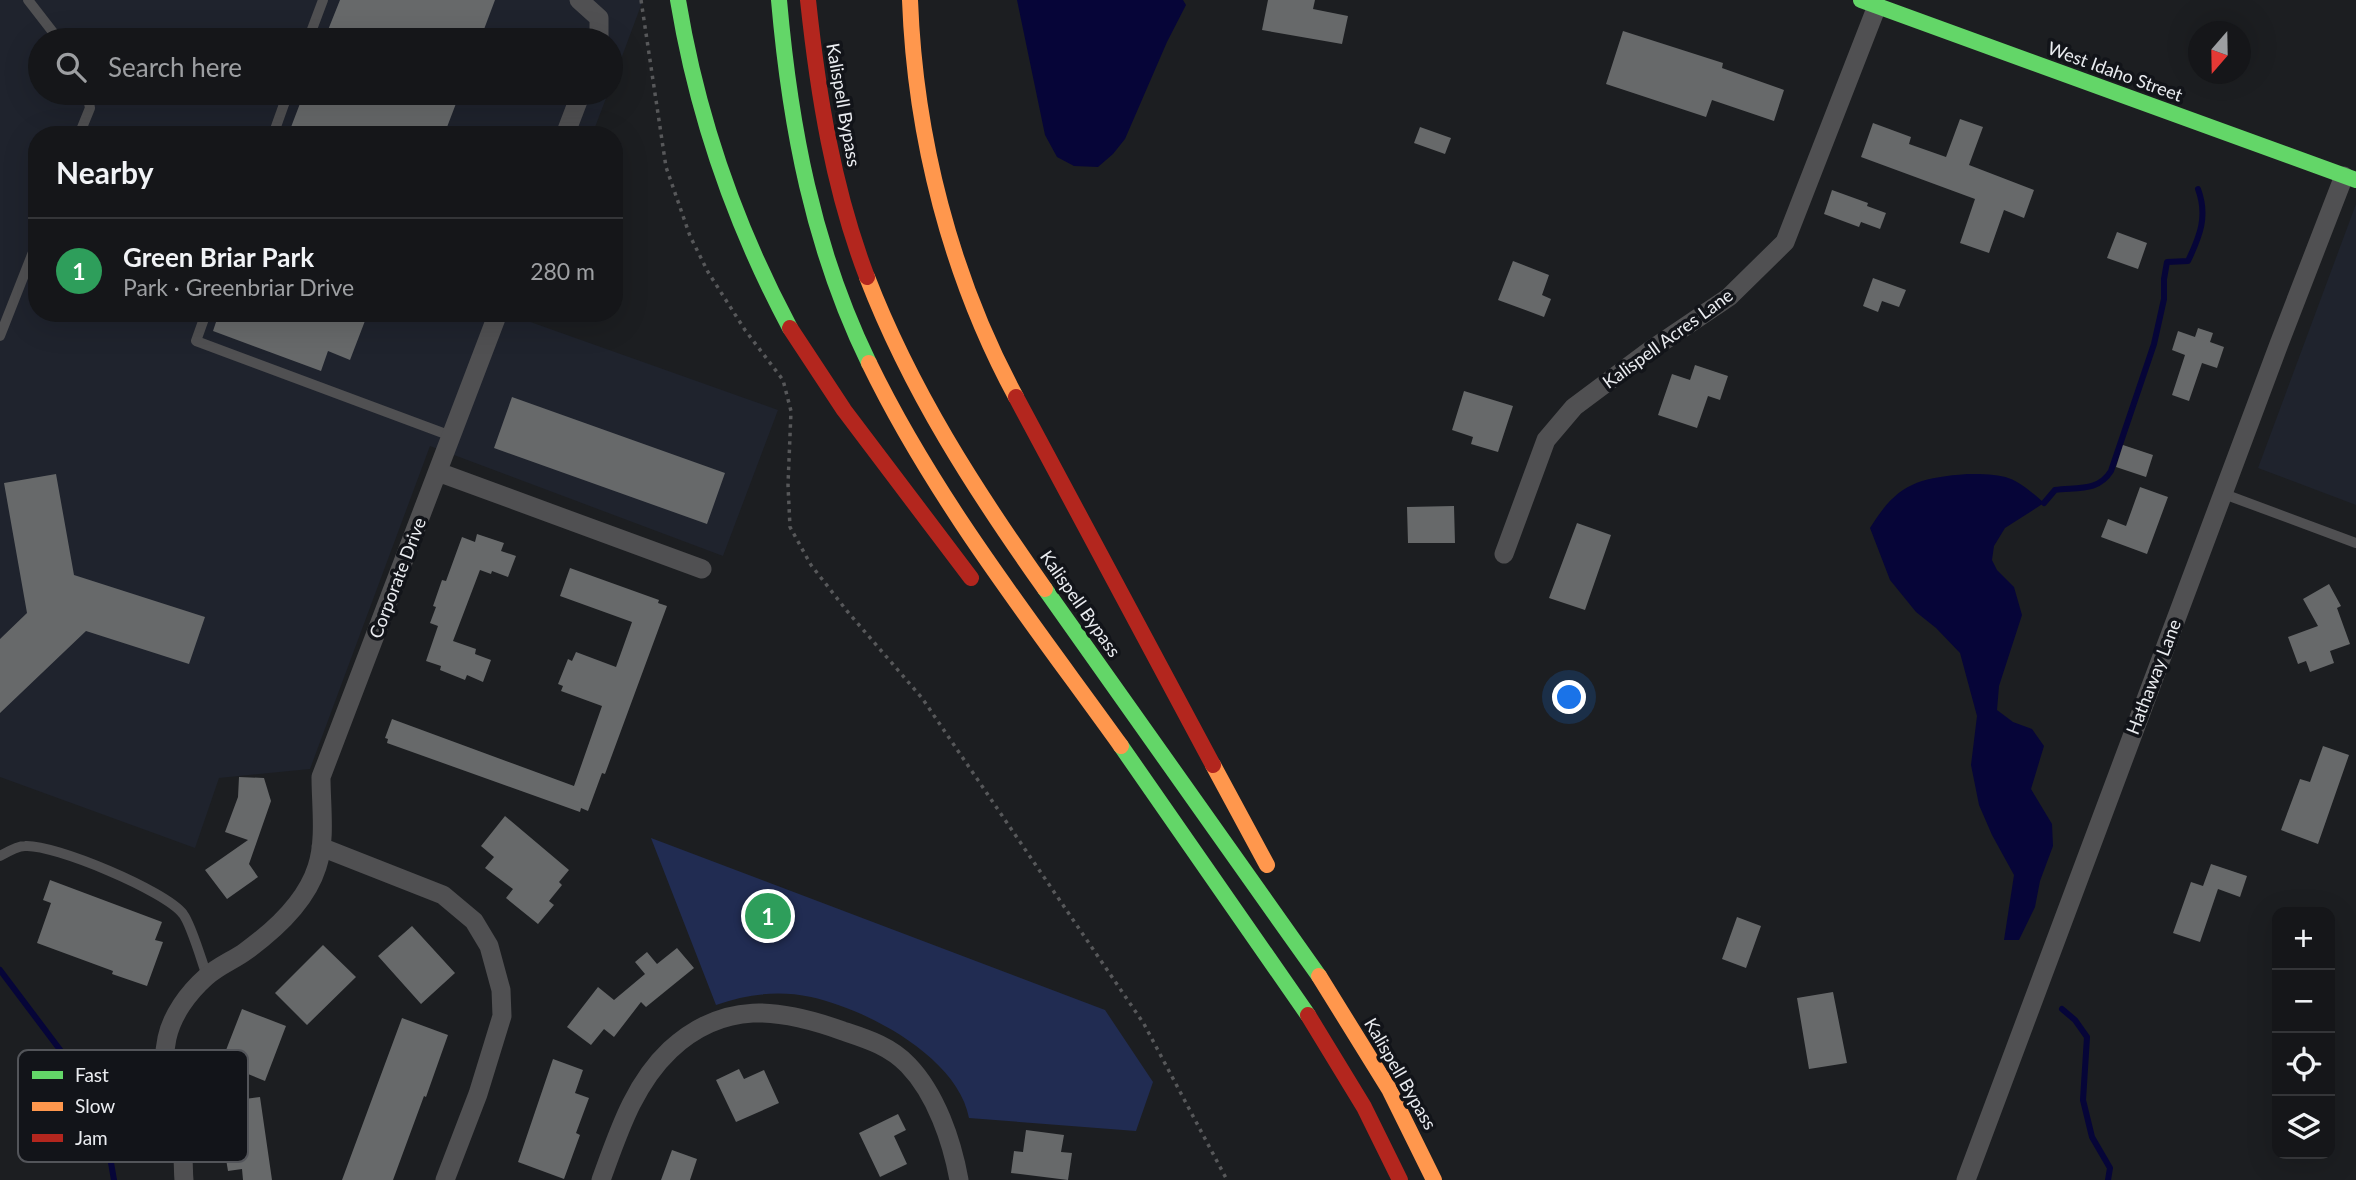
<!DOCTYPE html>
<meta charset="utf-8">
<style>
:root{--surface:#151619;--page:#1e1f22;--text:#f1f3f6;--muted:#9d9fa2;--line:#343538;--accent:#db2777}
body{margin:0;font-family:Lato,sans-serif;background:var(--page);color:var(--text)}
.controls{position:absolute;right:21px;bottom:21px;display:grid;overflow:hidden;border-radius:14px;box-shadow:0 7px 28px #0002}
.controls button{width:63px;height:63px;display:grid;place-items:center;padding:0;border:0;border-bottom:2px solid var(--line);background:var(--surface);color:var(--text);font:35px sans-serif}
.compass{position:absolute;left:2188px;top:21px;width:63px;height:63px;border-radius:50%;background:var(--surface);box-shadow:0 7px 28px #0002;rotate:200deg}
.you{position:absolute;left:1570px;top:698px;width:24px;height:24px;margin:-18px;border:5px solid #fff;border-radius:50%;background:#1a73e8;box-shadow:0 0 0 10px #1a73e833}
.badge{display:grid;place-items:center;width:46px;height:46px;border-radius:50%;background:var(--accent);color:#fff;font-size:23px;font-weight:700}
.pin{position:absolute;translate:-50% -50%;border:4px solid #fff;box-shadow:0 2px 7px #0006}
.list{margin:0;padding:0;list-style:none}
h2{display:flex;justify-content:space-between;align-items:center;height:91px;margin:0;padding:0 28px;font-size:30px}
h2 small{font-size:23px;font-weight:400;color:var(--muted)}
.list li{display:grid;grid-template-columns:46px 1fr auto;gap:21px;align-items:center;box-sizing:border-box;height:105px;padding:0 28px;border-top:2px solid var(--line)}
.list b{display:block;font-size:26px;white-space:nowrap}
.list p{margin:0;font-size:23px;white-space:nowrap;color:var(--muted)}
.list em{font-size:23px;font-style:normal;color:var(--muted)}
.icon{flex:none;width:38px;height:38px;fill:none;stroke:currentColor;stroke-width:2;stroke-linecap:round;stroke-linejoin:round}
.map{position:relative;flex:none;width:2356px;height:1180px;overflow:hidden}
.search{position:absolute;background:var(--surface);box-shadow:0 7px 28px #0002;left:28px;top:28px;width:595px;height:77px;display:flex;align-items:center;gap:18px;box-sizing:border-box;padding:0 24px;border-radius:38px;color:var(--muted);font-size:26px}
.panel{position:absolute;background:var(--surface);box-shadow:0 7px 28px #0002;left:28px;top:126px;width:595px;height:196px;border-radius:28px}
.map>svg:first-child{display:block}
.built{fill:#1f232d}
.green{fill:#212c52}
.water{fill:#060538}
.lines{fill:none;stroke-linecap:round;stroke-linejoin:round}
.stream{stroke:#060538;stroke-width:6}
.building{fill:#67696a}
.path{stroke:#57585a;stroke-width:3.5;stroke-dasharray:3.5 5;stroke-linecap:butt}
.lane{stroke:#505052;stroke-width:10}
.street{stroke:#505052;stroke-width:19}
.fast{stroke:#63d668;stroke-width:16}
.slow{stroke:#ff974d;stroke-width:16}
.jam{stroke:#b3261e;stroke-width:16}
.labels{text-anchor:middle;stroke-width:7;stroke-linejoin:round;paint-order:stroke}
.street-label{font-size:18px;fill:#eaecf0;stroke:#121419}
.key{fill:#121419;stroke:#53555a;stroke-width:2}
.key-label{font-size:19px;fill:#eaecf0}
</style>
<div class="map">
<svg width="2356" height="1180" viewBox="0 0 2356 1180">
<rect width="100%" height="100%" fill="#1c1e21"/>
<path class="built" d="M0 0H643L611 86V40H40V93H608L592 135H37V313H524L522 319 778 410 723 556 430 446 310 769 219 778 195 848 0 777Z
M2356 204V505L2258 468Z"/>
<path class="green" d="M651 838 1105 1010 1153 1082 1136 1131 969 1118C958 1057 866 1009 811 997 778 990 747 994 716 1005Z"/>
<path class="water" d="M1017 0H1183L1186 5 1167 42 1125 139 1113 154 1098 167 1074 166 1057 157 1045 135Z
M1967 474C2007 474 2014 476 2044 503L2005 528 1994 546 1992 560 1997 570 2014 587 2022 615 1999 686 1997 710 2013 722 2032 729 2044 746 2031 789 2052 824 2053 846 2040 881 2035 907 2019 940H2004L2014 875 1992 835 1979 805 1971 765 1977 716 1960 653 1936 628 1916 612 1890 580 1870 528C1897 484 1917 478 1967 474Z"/>
<g class="lines">
<path class="stream" d="M2044 503 2055 490C2077 487 2098 492 2111 471L2154 344 2164 299V279L2167 262 2188 261C2200 236 2208 216 2198 189
M0 970 73 1067 105 1128 114 1180
M2062 1009 2075 1020 2087 1037 2083 1100 2092 1137 2110 1168 2108 1180"/>
</g>
<path class="building" d="M340 0H495L480 40H324Z
M1268 0H1315L1313 9 1348 16 1342 44 1262 30Z
M1623 31 1723 63 1722 68 1784 90 1774 121 1712 100 1706 117 1606 84Z
M304 93H460L444 135H288Z
M1960 119 1983 127 1969 165 2034 190 2024 218 2004 210 1989 253 1960 243 1975 199 1861 157 1873 123 1911 137 1909 144 1946 157Z
M1420 127 1451 138 1445 154 1414 143Z
M1832 190 1868 203 1867 206 1886 213 1880 229 1861 222 1859 227 1824 214Z
M2117 232 2147 243 2138 269 2107 258Z
M1513 261 1549 275 1542 295 1551 299 1544 317 1498 300Z
M1873 278 1906 290 1899 307 1882 301 1878 312 1863 306Z
M219 313H368L350 360 328 351 321 371 213 331Z
M2198 328 2213 333 2210 342 2224 347 2217 368 2202 363 2189 401 2172 395 2185 355 2172 350 2178 331 2195 337Z
M1695 365 1728 376 1720 400 1708 396 1697 428 1658 415 1672 374 1690 380Z
M1464 391 1513 406 1498 452 1471 444 1473 437 1452 430Z
M512 397 725 473 707 524 494 448Z
M2123 445 2153 455 2146 477 2116 467Z
M56 474 74 575 205 617 189 664 86 631 0 713V639L27 613 4 483Z
M2140 487 2168 497 2147 554 2101 537 2108 519 2126 526Z
M1454 506 1455 543H1408L1407 507Z
M1577 523 1611 535 1585 610 1549 598Z
M477 534 504 543 501 551 516 556 508 577 492 571 491 574 480 570 453 641 476 649 475 654 491 660 483 682 467 675 465 680 440 670 441 666 426 661 438 626 430 623 436 607 433 606 442 580 446 581 462 537 475 542Z
M570 568 659 600 658 603 667 606 605 774 602 773 588 811 581 808 580 812 387 743 388 739 385 738 392 719 574 786 602 706 561 691 563 686 558 684 568 659 572 661 576 652 616 667 632 622 560 596Z
M2329 584 2341 606 2337 608 2350 644 2330 651 2334 663 2310 672 2306 661 2298 664 2288 637 2318 626 2303 599Z
M2323 746 2349 755 2318 844 2281 830 2300 779 2310 782Z
M239 777 264 778 271 801 249 864 258 877 227 899 205 870 248 840 225 832 238 797Z
M505 816 569 870 559 882 562 885 549 901 554 905 538 924 506 898 513 889 485 868 494 857 481 846Z
M2211 864 2247 876 2240 897 2218 889 2200 942 2173 933 2191 882 2203 886Z
M50 880 162 922 155 940 163 942 147 986 112 974 113 971 37 943 51 903 43 900Z
M1737 917 1761 926 1746 968 1722 959Z
M412 926 455 973 421 1004 378 956Z
M323 945 356 977 307 1025 275 993Z
M677 948 694 968 646 1007 641 1002 614 1037 604 1029 591 1045 567 1027 598 987 614 1000 645 974 635 962 647 952 657 964Z
M1833 992 1847 1063 1809 1069 1797 998Z
M242 1009 286 1026 265 1081 221 1063Z
M402 1018 448 1035 426 1097 424 1096 393 1180H342Z
M553 1059 583 1070 575 1093 589 1098 576 1133 580 1135 564 1179 518 1162Z
M739 1069 744 1079 764 1070 779 1103 736 1122 716 1080Z
M260 1097 272 1180H243L242 1169 228 1171 225 1153 237 1151 232 1117 218 1119 216 1103Z
M898 1114 906 1130 894 1136 907 1164 880 1177 859 1133Z
M1026 1130 1064 1135 1061 1152 1072 1153 1068 1180 1011 1173 1014 1151 1023 1152Z
M672 1150 697 1159 690 1180H661Z"/>
<g class="lines">
<path class="path" d="M641 0 666 167 690 236 708 272 745 330 783 380 791 411 788 485 790 527 811 565 847 611 922 698 1144 1024 1227 1180"/>
<path class="lane" d="M28 0 59 40
M308 40 323 0
M79 135 90 108 87 93
M273 135 288 93
M206 313 196 341 451 436
M0 336 37 242
M2224 494 2356 543
M0 856C7 852 18 846 25 846 54 844 166 891 183 914 191 924 202 962 207 976"/>
<path class="street" d="M579 0 599 18V40
M565 135 581 93
M438 472 702 569
M1504 554 1546 440 1574 407 1649 351 1729 297 1785 242 1877 6
M321 847 443 895 474 921 489 946 501 990 502 1016 478 1094 445 1180
M184 1180C183 1171 184 1162 182 1153 176 1115 158 1078 167 1038 172 1015 188 993 206 977 218 966 234 960 246 951 275 930 306 902 317 867 326 840 321 805 321 777L498 313
M601 1180C618 1134 633 1085 670 1050 724 1000 779 1008 843 1031 867 1039 890 1046 908 1065 936 1094 952 1141 959 1180
M1966 1180 2279 344 2344 176"/>
<path class="fast" d="M678 0C697 115 735 225 790 328
M779 0C790 126 813 248 869 363
M1861 0 2356 180
M1045 589 1319 976
M1121 746 1308 1015"/>
<path class="slow" d="M910 0C915 137 951 277 1016 397
M867 277C911 391 975 490 1045 589
M869 363C936 501 1032 622 1121 746
M1213 765 1267 865
M1319 976 1389 1089 1434 1180"/>
<path class="jam" d="M808 0C818 94 833 188 867 277
M790 328 844 410 971 578
M1016 397 1213 765
M1308 1015 1364 1107 1400 1180"/>
</g>
<g class="labels">
<g class="street-label">
<text transform="translate(2115 72) rotate(20)" y="6">West Idaho Street</text>
<text transform="translate(843 105) rotate(80)" y="6">Kalispell Bypass</text>
<text transform="translate(1668 339) rotate(-36)" y="6">Kalispell Acres Lane</text>
<text transform="translate(398 578) rotate(-69)" y="6">Corporate Drive</text>
<text transform="translate(1080 604) rotate(55)" y="6">Kalispell Bypass</text>
<text transform="translate(2154 677) rotate(-69)" y="6">Hathaway Lane</text>
<text transform="translate(1400 1074) rotate(60)" y="6">Kalispell Bypass</text>
</g>
</g>
<rect x="18" y="1050" width="230" height="112" rx="10" class="key"/>
<rect x="32" y="1071" width="31" height="8" fill="#63d668"/>
<rect x="32" y="1102" width="31" height="9" fill="#ff974d"/>
<rect x="32" y="1134" width="31" height="8" fill="#b3261e"/>
<g class="key-label">
<text x="75" y="1082">Fast</text>
<text x="75" y="1113">Slow</text>
<text x="75" y="1145">Jam</text>
</g>
</svg>
<div class="controls">
<button>+</button>
<button>−</button>
<button><svg class="icon" aria-label="locate" viewBox="0 0 24 24"><circle cx="12" cy="12" r="6"/><path d="M12 2v4M12 18v4M2 12h4M18 12h4"/></svg></button>
<button><svg class="icon" aria-label="layers" viewBox="0 0 24 24"><path d="M12 4l9 5-9 5-9-5zM3 14l9 5 9-5"/></svg></button>
</div>
<svg class="compass" viewBox="-18 -18 36 36"><path d="M0-13l5 13h-10z" fill="#e53935"/><path d="M0 13l5-13h-10z" fill="#9d9fa2"/></svg>
<div class="you"></div>
<div class="pin badge" style="left:768px;top:916px;background:#2e9e5b">1</div>
<div class="search"><svg class="icon" aria-label="search" viewBox="0 0 24 24"><circle cx="10" cy="10" r="6"/><path d="M15 15l6 6"/></svg>Search here</div>
<section class="panel">
<h2>Nearby<small></small></h2>
<ul class="list">
<li><span class="badge" style="background:#2e9e5b">1</span><div><b>Green Briar Park</b><p>Park · Greenbriar Drive</p></div><em>280 m</em></li>
</ul>
</section>
</div>
